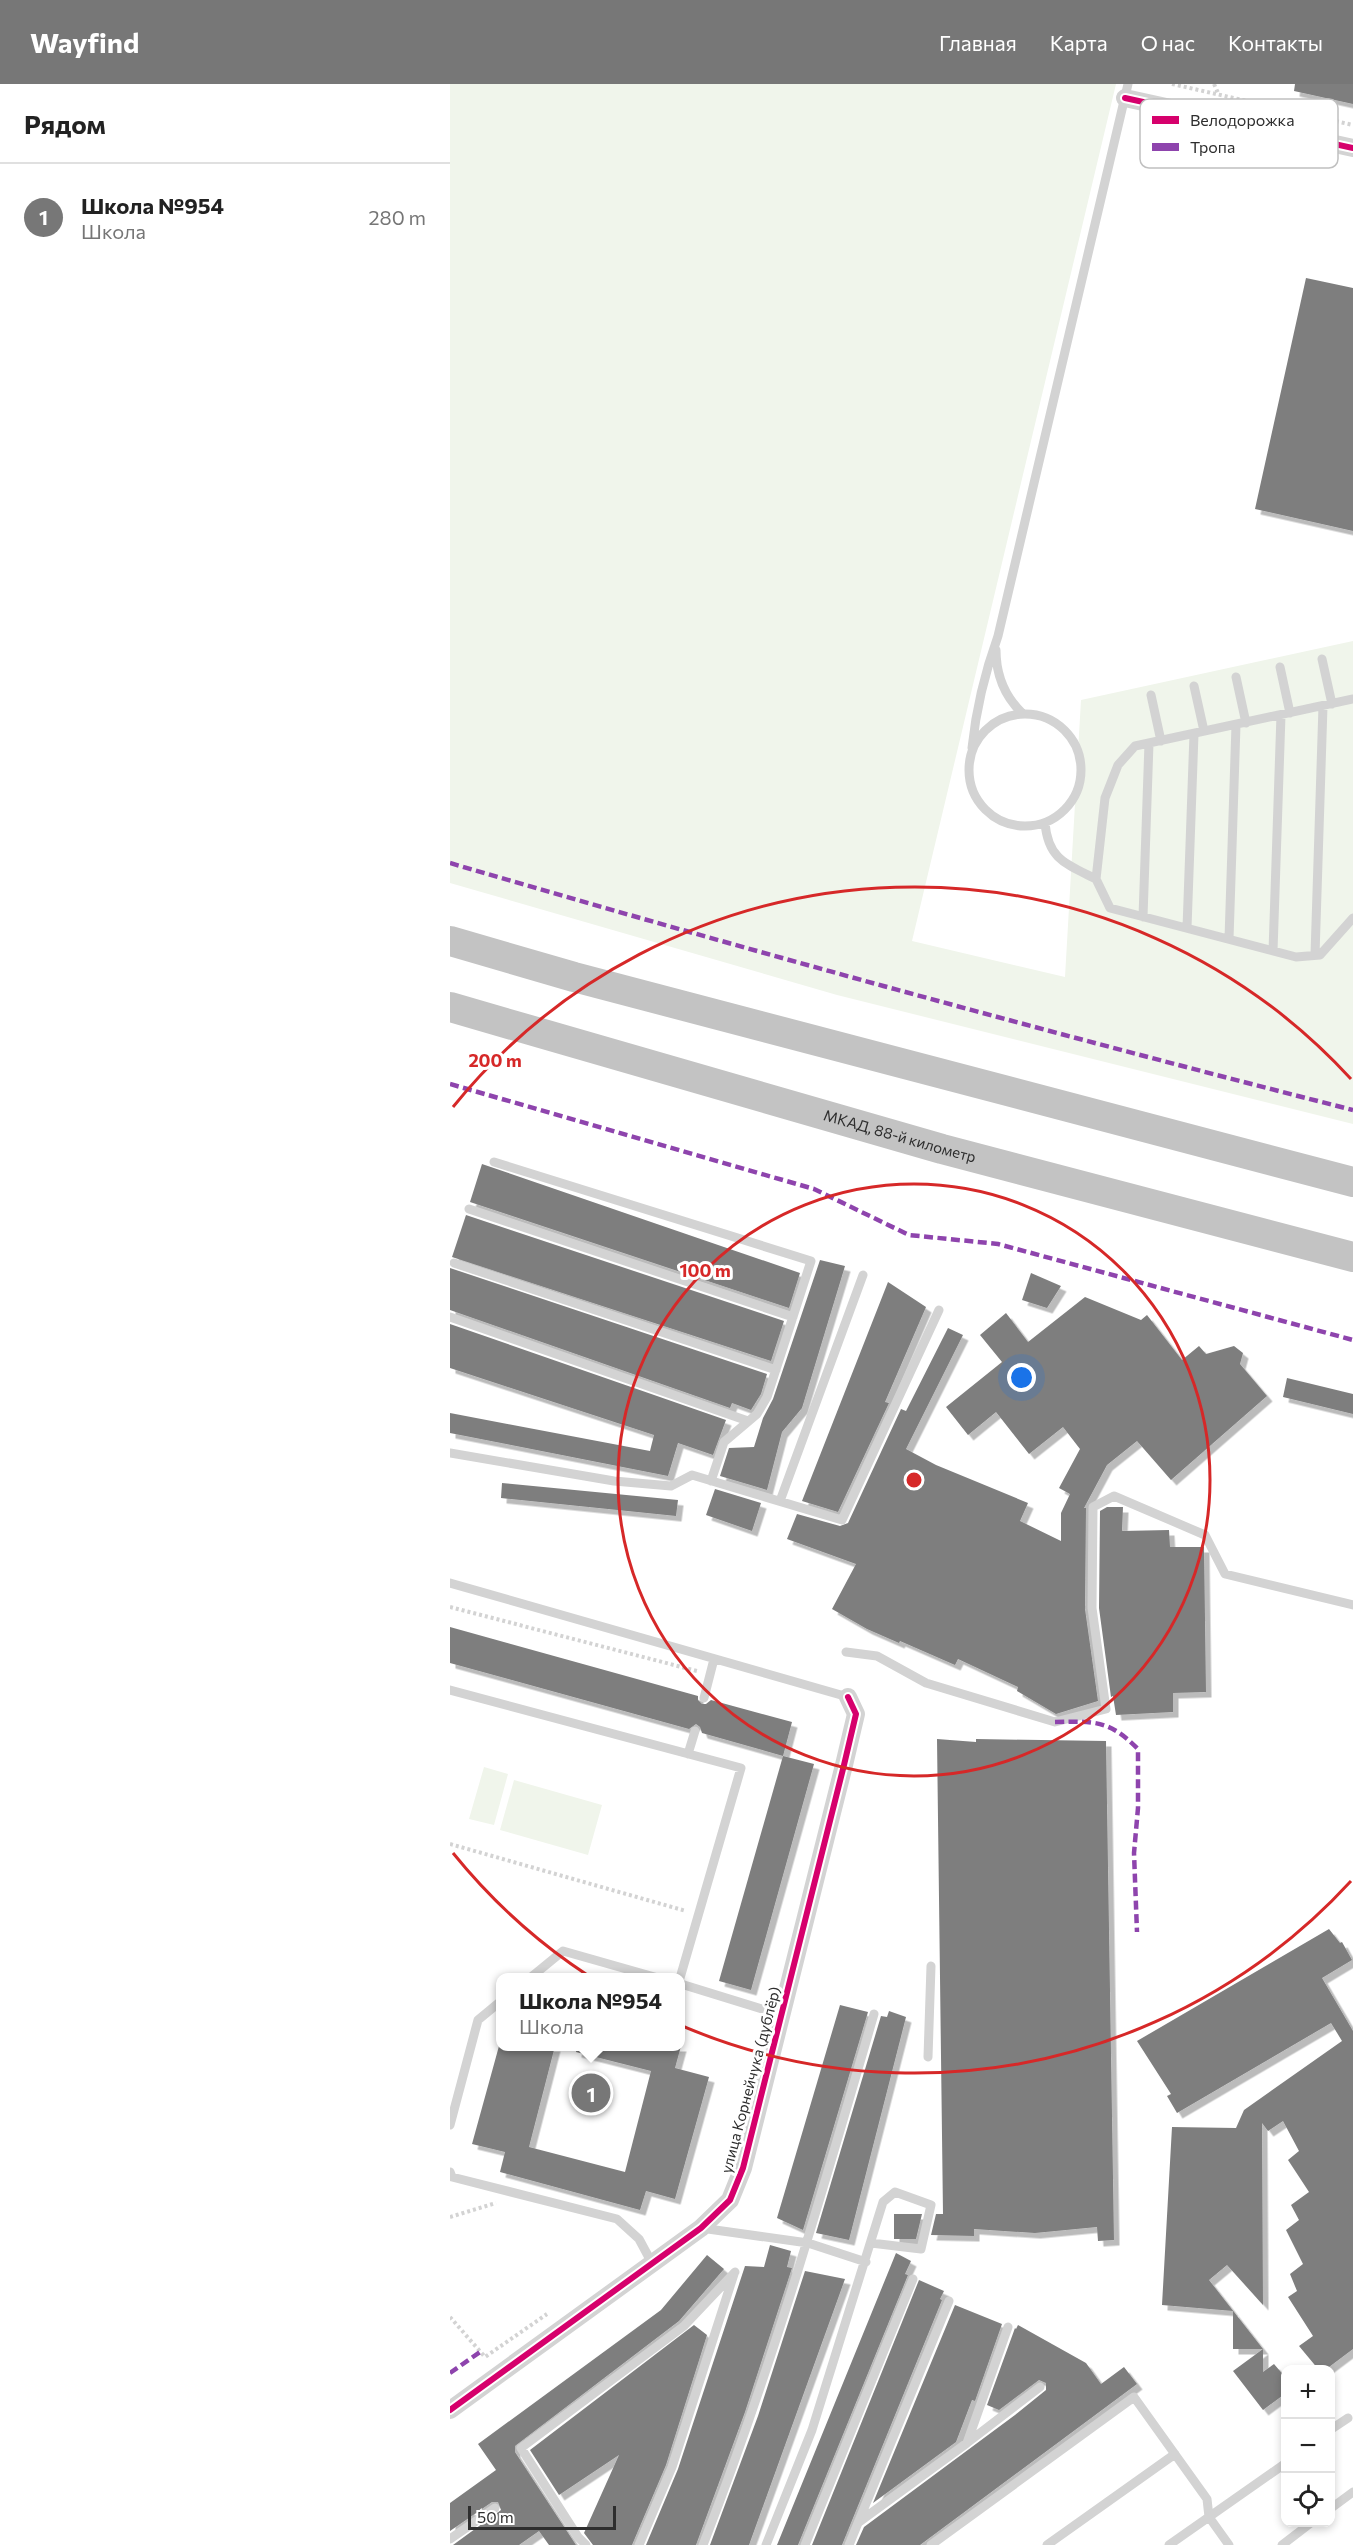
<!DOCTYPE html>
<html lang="ru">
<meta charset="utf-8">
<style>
:root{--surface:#fff;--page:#f6f6f6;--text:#222;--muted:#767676;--line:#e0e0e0;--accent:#777}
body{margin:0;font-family:Commissioner,sans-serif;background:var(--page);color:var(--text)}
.controls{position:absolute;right:18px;bottom:18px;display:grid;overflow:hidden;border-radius:12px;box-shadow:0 3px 9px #0003}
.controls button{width:54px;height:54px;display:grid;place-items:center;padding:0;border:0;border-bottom:2px solid var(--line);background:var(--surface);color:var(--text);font:30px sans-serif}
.scale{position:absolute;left:18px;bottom:15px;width:148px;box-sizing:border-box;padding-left:6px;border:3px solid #2e2e2e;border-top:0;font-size:16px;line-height:21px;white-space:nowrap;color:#2e2e2e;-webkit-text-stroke:4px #fff;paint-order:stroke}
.you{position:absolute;left:572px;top:1294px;width:21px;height:21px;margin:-15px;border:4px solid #fff;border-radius:50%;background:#1a73e8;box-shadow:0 0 0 9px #1a73e833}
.badge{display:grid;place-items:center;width:39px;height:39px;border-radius:50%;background:var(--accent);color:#fff;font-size:20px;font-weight:700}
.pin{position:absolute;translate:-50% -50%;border:3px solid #fff;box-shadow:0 2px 6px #0006}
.popup{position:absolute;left:46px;top:1889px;width:189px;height:78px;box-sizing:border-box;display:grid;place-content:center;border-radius:12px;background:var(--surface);filter:drop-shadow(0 2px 4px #0005);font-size:20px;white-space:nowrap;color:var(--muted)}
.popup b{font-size:22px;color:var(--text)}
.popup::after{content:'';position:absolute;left:50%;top:100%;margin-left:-12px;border:12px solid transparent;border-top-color:var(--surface)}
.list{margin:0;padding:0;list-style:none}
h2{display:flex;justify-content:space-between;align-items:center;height:78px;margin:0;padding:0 24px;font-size:26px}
h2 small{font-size:20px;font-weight:400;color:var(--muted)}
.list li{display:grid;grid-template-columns:39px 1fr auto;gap:18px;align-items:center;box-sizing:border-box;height:108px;padding:0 24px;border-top:2px solid var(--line)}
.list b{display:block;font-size:22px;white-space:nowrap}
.list p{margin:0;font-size:20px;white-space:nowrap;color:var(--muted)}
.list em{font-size:20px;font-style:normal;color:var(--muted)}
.icon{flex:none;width:33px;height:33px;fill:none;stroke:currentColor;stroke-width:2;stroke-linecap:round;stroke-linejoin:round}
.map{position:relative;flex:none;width:903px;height:2461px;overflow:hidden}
header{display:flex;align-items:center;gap:36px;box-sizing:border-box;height:84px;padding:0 30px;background:var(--accent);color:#fff}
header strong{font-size:28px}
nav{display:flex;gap:33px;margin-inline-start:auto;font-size:21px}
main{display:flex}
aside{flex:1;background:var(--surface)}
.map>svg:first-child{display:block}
.green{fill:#f0f5eb}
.building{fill:#7e7e7e;filter:url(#shadow)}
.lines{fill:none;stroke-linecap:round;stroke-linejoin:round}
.path{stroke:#d3d3d3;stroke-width:4;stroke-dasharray:3 3;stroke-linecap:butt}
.service{stroke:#d3d3d3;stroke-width:9}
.minor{stroke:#d3d3d3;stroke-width:18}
.trunk{stroke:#c3c3c3;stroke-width:30}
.quiet{stroke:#8e44ad;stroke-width:4.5;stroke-dasharray:9 4.5;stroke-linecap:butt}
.cycleway-casing{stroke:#fff;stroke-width:10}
.cycleway{stroke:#d6006c;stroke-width:6}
.ring{fill:none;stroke:#d62828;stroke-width:3}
.labels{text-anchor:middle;stroke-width:6;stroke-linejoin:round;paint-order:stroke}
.street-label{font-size:15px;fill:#2e2e2e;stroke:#fff}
.key{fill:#fff;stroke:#c0c0c0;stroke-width:1.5}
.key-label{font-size:16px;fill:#2e2e2e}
.centre{fill:#d62828;stroke:#fff;stroke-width:3}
.ring-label{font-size:18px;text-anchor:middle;font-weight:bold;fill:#d62828;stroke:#fff;stroke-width:6;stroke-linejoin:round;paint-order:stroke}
</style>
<header>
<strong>Wayfind</strong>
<nav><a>Главная</a><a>Карта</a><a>О нас</a><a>Контакты</a></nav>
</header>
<main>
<aside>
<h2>Рядом<small></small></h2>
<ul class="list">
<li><span class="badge">1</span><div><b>Школа №954</b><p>Школа</p></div><em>280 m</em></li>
</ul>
</aside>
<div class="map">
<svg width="903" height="2461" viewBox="0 0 903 2461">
<defs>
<filter id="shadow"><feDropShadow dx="5.5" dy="5.5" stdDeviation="0" flood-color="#0004"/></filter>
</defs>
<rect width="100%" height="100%" fill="#fff"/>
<path class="green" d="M0 0H666L462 857 615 893 631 616 903 557V1040L387 911 0 799Z
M34 1683 58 1690 44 1741 19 1735Z
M64 1696 152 1721 138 1771 50 1746Z"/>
<path class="building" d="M845 0H903V20L844 7Z
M856 194 903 204V447L805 425Z
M32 1080 350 1189 339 1224 20 1118Z
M16 1131 334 1237 321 1277 2 1173Z
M370 1176 395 1182 352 1324 332 1348 317 1406 270 1392 279 1364 304 1363 313 1334 323 1315Z
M0 1184 317 1290 311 1310 301 1326 282 1319 280 1324 0 1226Z
M581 1189 611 1202 597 1224 572 1216Z
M438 1198 476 1223 435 1318 439 1319 388 1428 352 1417Z
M635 1213 691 1236 697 1231 732 1276 749 1262 756 1270 784 1262 793 1269 790 1280 817 1312 721 1396 687 1357 657 1381 634 1424H636L635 1525 648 1617 606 1630 567 1607 568 1603 508 1575 505 1581 450 1557 449 1559 417 1545 382 1525 406 1480 337 1455 347 1430 390 1442 398 1439 451 1325 456 1327 498 1244 513 1251 456 1365 486 1381 578 1419 570 1437 611 1457V1429L620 1410 609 1404 630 1365 613 1343 579 1370 546 1328 518 1351 496 1323 552 1278 530 1251 556 1229 578 1258Z
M0 1240 276 1336 263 1371 228 1359 218 1392 0 1349V1329L200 1367 204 1351 0 1284Z
M837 1294 903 1310V1330L833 1313Z
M52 1399 228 1416 226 1432 51 1414Z
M265 1405 311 1419 302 1447 256 1431Z
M657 1423H673L672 1447 719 1446 720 1463H754L756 1608 723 1609V1628L666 1631 663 1612 661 1613 649 1524 650 1427Z
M0 1543 248 1612V1616L252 1620H256L261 1616 342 1638 333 1672 252 1649 250 1643 246 1640 239 1645 0 1579Z
M487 1655 526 1658V1655L656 1657 664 2156 648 2157 647 2143 585 2149 524 2145V2152L481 2151 486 2130H493Z
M333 1672 364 1680 301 1906 269 1897Z
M879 1845 890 1859 892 1858 902 1876 872 1894 903 1947V2265L875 2286H869L849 2262 863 2252 838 2213 847 2207 840 2190 853 2180 836 2146 849 2136 841 2121 859 2108 838 2076 849 2067 833 2037 818 2047 812 2039 813 2221 777 2181 759 2196 813 2265H783V2227L712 2221 722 2043 786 2044 794 2026 892 1957 881 1939 727 2029 717 2012 721 2010 687 1957Z
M390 1921 418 1928 353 2146 327 2134Z
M439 1927 456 1933 399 2156 366 2149 431 1932 437 1933Z
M49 1962H105L79 2063 175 2088 201 1987 126 1968 127 1962H231L225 1984 259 1993 225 2115 196 2107 190 2126 50 2088 55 2068 22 2060Z
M444 2130H472L466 2155H444Z
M320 2161 341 2167 337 2183 342 2184 295 2328 246 2461H196L228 2385 295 2182 314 2183Z
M446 2169 461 2177 455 2190 458 2191 348 2461H327Z
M257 2171 274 2185 229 2237 65 2362V2368L126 2461H99L89 2447 69 2461H3L51 2426 48 2418H42L0 2447V2419L46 2386 28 2360 211 2226Z
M355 2187 395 2195 299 2461H260L308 2332Z
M469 2196 494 2207 490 2215 492 2216 392 2461H362Z
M505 2221 552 2240 525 2317 522 2316 506 2358 423 2419Z
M244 2241 257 2251 216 2381 182 2461H143L134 2449 169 2371 109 2411 80 2366Z
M568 2241 636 2279 651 2300 674 2283 687 2300 470 2461H406L414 2443 565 2331 596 2306V2299L589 2296 549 2326 537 2321 565 2244 566 2245Z
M813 2265V2288L824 2280 836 2294V2309L813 2326 783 2287Z"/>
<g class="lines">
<path class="path" d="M722 0 903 41
M764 0 769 11
M0 1523 247 1587
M0 1760 236 1827
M0 2133 46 2119
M0 2233 35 2273 97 2230"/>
<path class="service" d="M546 566C546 591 554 612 573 630
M872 575 882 620
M830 583 840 629
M786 593 796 639
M744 602 754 647
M701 611 711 657
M519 686a56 56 0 1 1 112 0a56 56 0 1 1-112 0Z
M522 664C526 625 535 588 548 552L678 0
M595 739C598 775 616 780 646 795L660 824 846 873 870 871 903 834
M646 795 655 714 668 681 685 662 903 615
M693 833 699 659
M737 844 744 650
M779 855 786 641
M823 867 831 631
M865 871 873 622
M44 1078 361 1177 317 1313 307 1330 274 1358 261 1397
M19 1125 343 1233
M4 1179 326 1286
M0 1233 298 1337
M0 1369 164 1397 221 1402 242 1391 392 1436 489 1226
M330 1417 413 1191
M0 1499 398 1613
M396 1568 427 1572 476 1599 605 1638 656 1625 642 1524 643 1423 664 1412 755 1451 775 1490 903 1521
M0 1606 291 1684 230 1894
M254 1614 264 1575
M238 1670 245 1647
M80 1894 113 1867 208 1894
M231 1900 312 1925 334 1924
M478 1973 481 1882
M0 2041 28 1936 51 1917
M0 2088 2 2093 167 2135 189 2155 203 2181
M251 2144 358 2159 416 2178
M880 2346 898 2334
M517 2359 558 2243
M880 2425 903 2408
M409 2438 517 2359 590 2303
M0 2455 45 2424
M136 2461 128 2453 71 2364 234 2242 285 2188
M189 2461 222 2383 284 2190
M253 2461C321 2287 372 2109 424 1930
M316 2461 362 2346 433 2118 445 2108 481 2121 471 2165 421 2159
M355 2461 463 2195
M399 2461 499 2217
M481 2461 684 2313 757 2415 759 2433 779 2461
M597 2461 725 2370
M719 2461 836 2379
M832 2461 862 2438"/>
<path class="minor" d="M675 14 903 64
M0 2326 251 2144 280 2116 293 2084 394 1681 406 1630 398 1613"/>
<g class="trunk">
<path d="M0 857 124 893 903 1098"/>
<path id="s1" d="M0 923 492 1065 903 1173"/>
</g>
<path class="quiet" d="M0 779C300 867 600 949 903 1026
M0 1000 364 1105 459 1151 548 1160 903 1256
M605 1638C645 1637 659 1636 688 1665V1724L684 1769 687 1848
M0 2289 30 2268"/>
<g class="cycleway-casing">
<path id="cycleway" d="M675 14 903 64
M0 2326 251 2144 280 2116 293 2084 394 1681 406 1630 398 1613"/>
</g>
<use href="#cycleway" class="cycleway"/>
</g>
<g class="ring">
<circle cx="464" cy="1396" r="296"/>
<path d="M901 1797A593 593 0 0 1 3 1769M3 1023A593 593 0 0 1 901 995"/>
</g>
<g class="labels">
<g class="street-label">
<text dy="5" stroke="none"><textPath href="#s1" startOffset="468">МКАД, 88-й километр</textPath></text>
<text transform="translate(301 1996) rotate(-75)" y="5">улица Корнейчука (дублёр)</text>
</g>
</g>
<rect x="690" y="15" width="198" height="69" rx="9" class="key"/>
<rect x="702" y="32" width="27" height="8" fill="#d6006c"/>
<rect x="702" y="59" width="27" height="8" fill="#8e44ad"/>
<g class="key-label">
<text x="740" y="42">Велодорожка</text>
<text x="740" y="69">Тропа</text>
</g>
<circle cx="464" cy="1396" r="9" class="centre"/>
<g class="ring-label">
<text x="45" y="983">200 m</text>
<text x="255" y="1193">100 m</text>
</g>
</svg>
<div class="controls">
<button>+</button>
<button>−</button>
<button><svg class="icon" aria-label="locate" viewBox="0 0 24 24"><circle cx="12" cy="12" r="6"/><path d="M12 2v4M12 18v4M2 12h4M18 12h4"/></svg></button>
</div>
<div class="scale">50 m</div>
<div class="you"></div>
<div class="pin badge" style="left:141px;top:2009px">1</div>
<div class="popup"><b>Школа №954</b>Школа</div>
</div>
</main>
